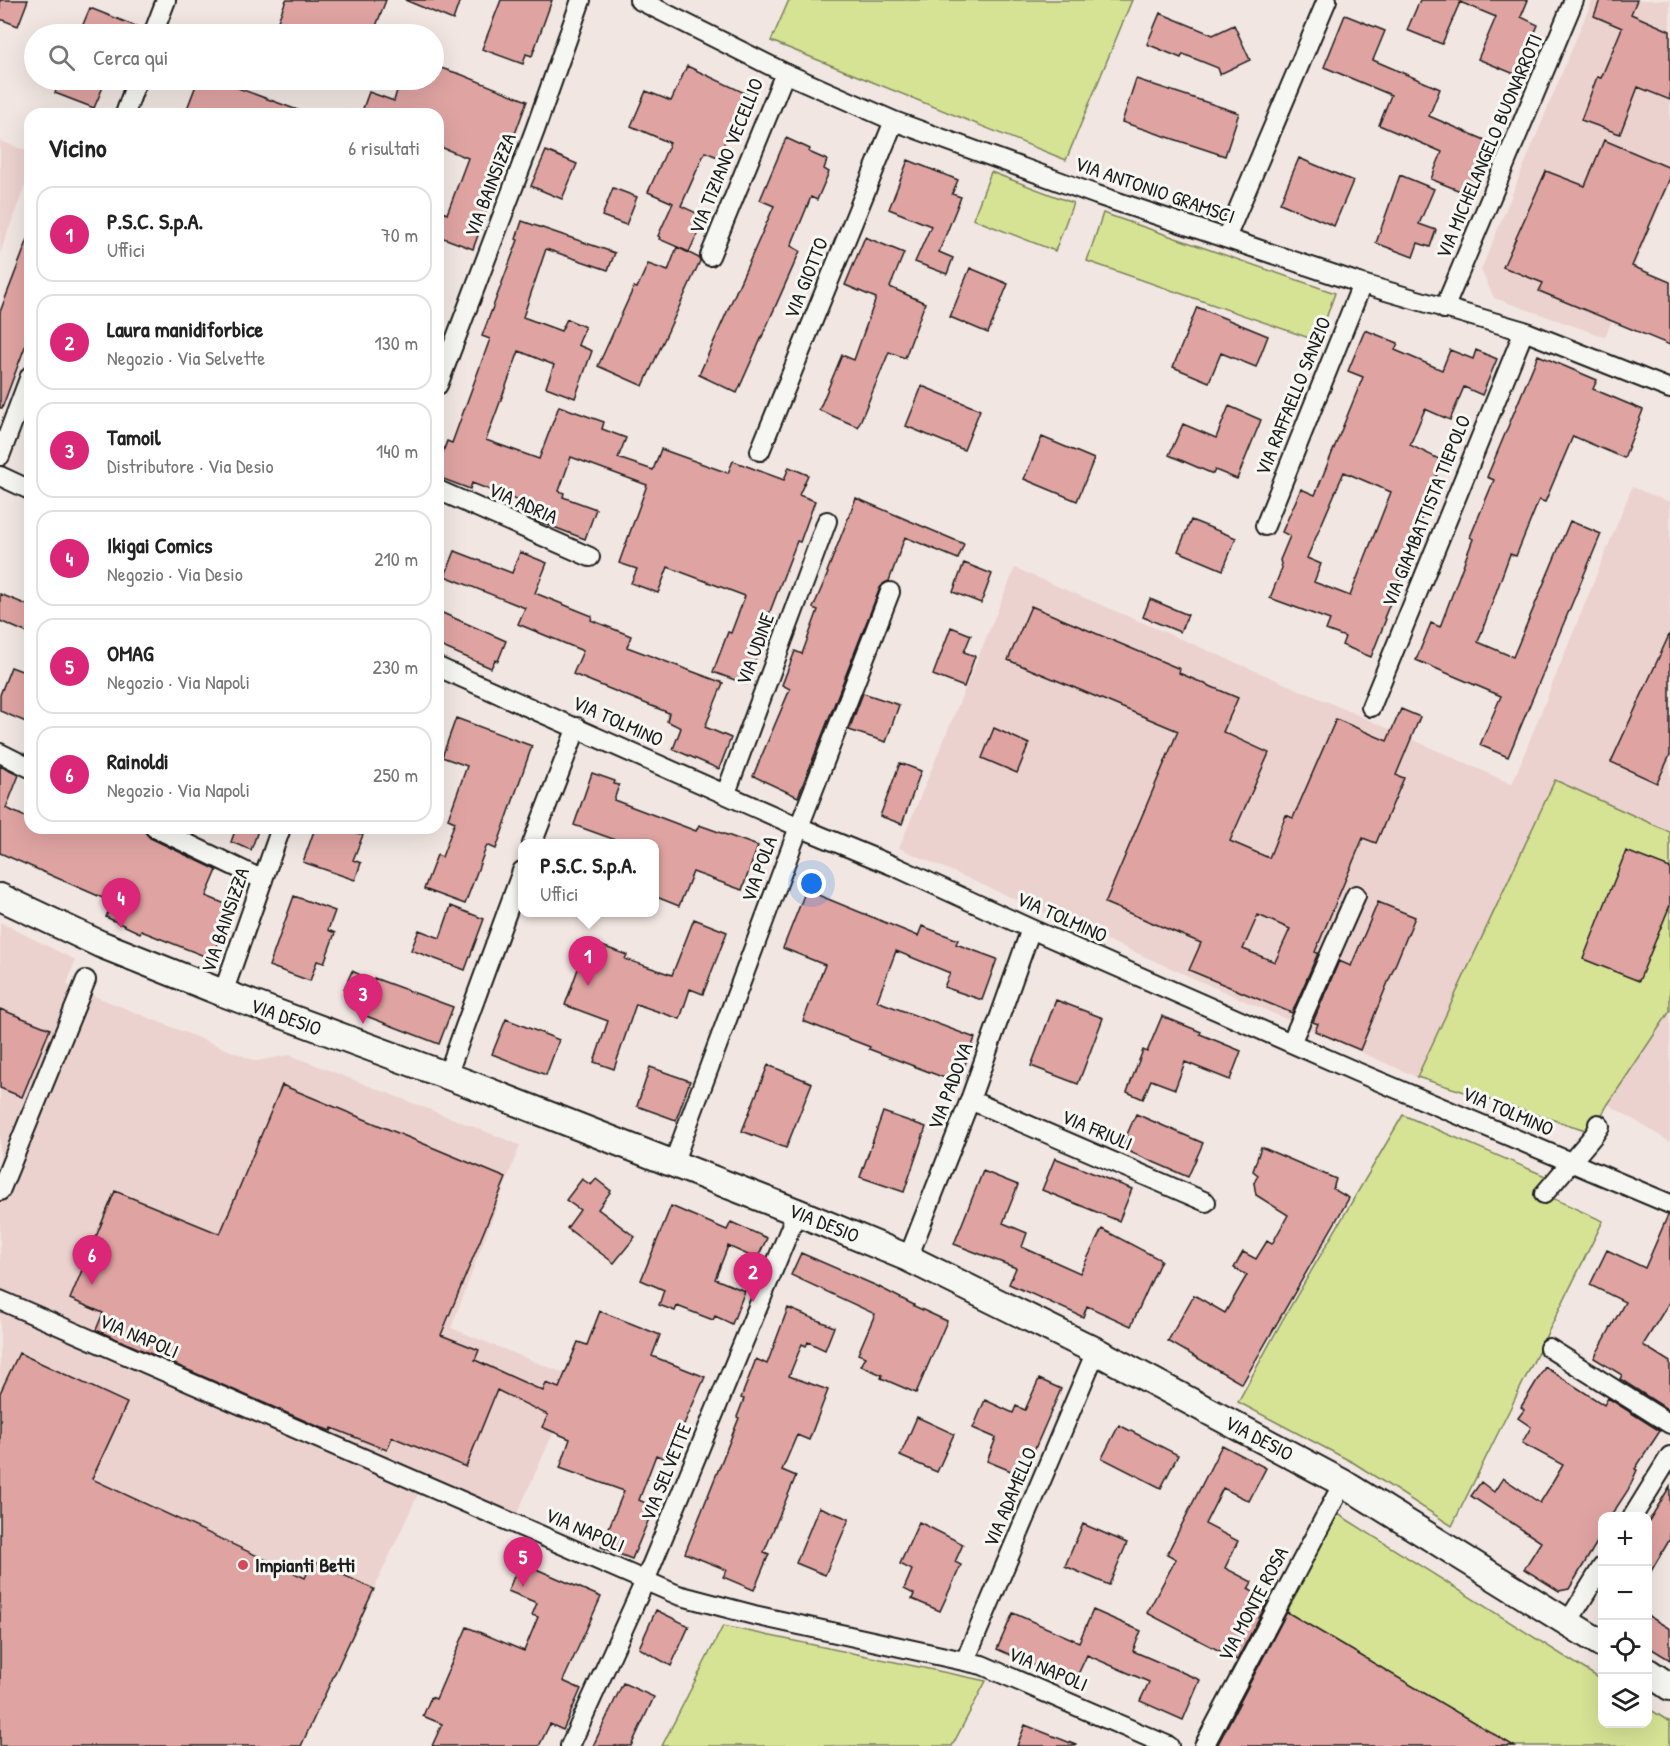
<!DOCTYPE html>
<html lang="it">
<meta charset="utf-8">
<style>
:root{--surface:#fff;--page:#f6f6f6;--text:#222;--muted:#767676;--line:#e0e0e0;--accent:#db2777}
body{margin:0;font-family:"Patrick Hand",sans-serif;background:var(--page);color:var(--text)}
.controls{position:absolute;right:18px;bottom:18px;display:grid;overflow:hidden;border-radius:12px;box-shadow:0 6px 24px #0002}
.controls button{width:54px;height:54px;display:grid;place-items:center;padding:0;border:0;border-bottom:2px solid var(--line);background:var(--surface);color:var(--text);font:30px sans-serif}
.you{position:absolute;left:812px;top:884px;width:21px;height:21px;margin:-15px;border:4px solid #fff;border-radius:50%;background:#1a73e8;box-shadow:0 0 0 9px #1a73e833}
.badge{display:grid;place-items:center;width:39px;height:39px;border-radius:50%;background:var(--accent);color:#fff;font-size:20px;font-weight:700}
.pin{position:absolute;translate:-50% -50px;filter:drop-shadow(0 2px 3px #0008)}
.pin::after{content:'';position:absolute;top:32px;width:21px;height:18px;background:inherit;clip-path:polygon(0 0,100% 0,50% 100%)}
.popup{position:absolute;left:518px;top:839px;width:141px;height:78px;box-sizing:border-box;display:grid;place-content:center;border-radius:12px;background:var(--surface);filter:drop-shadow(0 2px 4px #0005);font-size:20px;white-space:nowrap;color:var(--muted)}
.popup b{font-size:22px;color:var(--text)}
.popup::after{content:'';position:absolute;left:50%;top:100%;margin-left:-12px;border:12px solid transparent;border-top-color:var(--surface)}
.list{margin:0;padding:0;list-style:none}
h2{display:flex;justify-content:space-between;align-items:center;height:78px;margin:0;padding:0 24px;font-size:26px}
h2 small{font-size:20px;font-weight:400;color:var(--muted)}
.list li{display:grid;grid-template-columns:39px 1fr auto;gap:18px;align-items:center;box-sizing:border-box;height:96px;margin:0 12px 12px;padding:0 12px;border:2px solid var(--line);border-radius:18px}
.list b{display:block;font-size:22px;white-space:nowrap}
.list p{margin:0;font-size:20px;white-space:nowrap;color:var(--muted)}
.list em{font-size:20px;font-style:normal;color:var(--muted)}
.icon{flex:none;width:33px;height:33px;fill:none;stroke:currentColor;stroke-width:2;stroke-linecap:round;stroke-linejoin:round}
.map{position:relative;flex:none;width:1670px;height:1746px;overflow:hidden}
.search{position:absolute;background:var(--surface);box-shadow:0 6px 24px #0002;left:24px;top:24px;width:420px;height:66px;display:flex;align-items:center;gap:15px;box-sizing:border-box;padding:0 21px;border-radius:33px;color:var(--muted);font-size:22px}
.panel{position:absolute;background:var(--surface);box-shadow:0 6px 24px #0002;left:24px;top:108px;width:420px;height:726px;border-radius:18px}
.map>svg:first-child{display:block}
.built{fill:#ecd2cf}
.green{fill:#d6e395;stroke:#798058;stroke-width:1.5}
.building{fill:#dfa4a2;stroke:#1c1c1c;stroke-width:1.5;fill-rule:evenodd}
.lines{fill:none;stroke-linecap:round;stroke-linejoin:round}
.street-casing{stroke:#1c1c1c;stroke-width:22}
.secondary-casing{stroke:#1c1c1c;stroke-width:30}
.street{stroke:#f6f6f2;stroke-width:18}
.secondary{stroke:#f6f6f2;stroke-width:26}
.poi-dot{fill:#d1495b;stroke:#f6f6f2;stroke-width:2}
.labels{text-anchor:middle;stroke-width:6;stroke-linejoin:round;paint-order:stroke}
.street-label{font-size:20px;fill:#1c1c1c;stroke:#f6f6f2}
.poi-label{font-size:20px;font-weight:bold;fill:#1c1c1c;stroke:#f6f6f2;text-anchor:start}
</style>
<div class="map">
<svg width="1670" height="1746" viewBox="0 0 1670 1746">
<rect width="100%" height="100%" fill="#f1e6e2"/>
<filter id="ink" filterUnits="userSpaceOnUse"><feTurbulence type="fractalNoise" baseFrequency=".0167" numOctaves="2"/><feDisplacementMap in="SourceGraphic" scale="12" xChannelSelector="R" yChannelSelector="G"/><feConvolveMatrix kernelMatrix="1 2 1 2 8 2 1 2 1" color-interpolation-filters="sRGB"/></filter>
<g filter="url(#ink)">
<path class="built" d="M1592 0H1670V181L1605 337 1494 298 1481 270Z
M0 141 30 152V172L0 253Z
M1632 487 1670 502V832L1555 780 1417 1077 899 848 1015 568 1349 711 1512 784Z
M0 922 75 960 67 985 256 1061 290 1055 520 1145 451 1328 573 1377 563 1411 517 1514 426 1477 301 1746H0Z
M1670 1011V1142L1608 1104Z"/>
<path class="green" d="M789 0H1132L1066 160 771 41Z
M991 172 1073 203 1055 251 973 219Z
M1103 213 1335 293 1318 341 1087 261Z
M1555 780 1670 832V1011L1608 1104 1592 1132 1417 1077Z
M1403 1115 1550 1178 1539 1192 1603 1221 1452 1526 1354 1463 1238 1402 1283 1319Z
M1338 1514 1602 1680V1724H1648V1708L1670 1722V1746H1489L1279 1618Z
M723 1626 986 1681 952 1746H662Z"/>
<path class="building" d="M0 0H28L18 26 0 19Z
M286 0H386L373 34H273Z
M405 0H460L453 20Z
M501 0H552L532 56 526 54 523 64 482 49Z
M1420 0H1528L1521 17 1538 25 1517 75 1478 59 1496 17 1460 2 1442 44 1407 30Z
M1600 0H1637L1631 14 1670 31V100L1638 87 1620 134 1581 120 1597 77 1601 78 1622 28 1594 16Z
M90 8 143 29 142 34H79Z
M1160 13 1213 35 1234 25 1250 60 1220 74 1218 68 1183 54 1181 58 1147 44Z
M1345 15 1385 31 1373 60 1440 89 1429 116 1492 143 1470 195 1431 179 1442 152 1379 125 1391 95 1324 67Z
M434 66 460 74 527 101 473 249 438 236V210L447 214 468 158 438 146V114H361L369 92 394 101 400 80H434Z
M687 66 747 94 718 157 705 152 681 206 705 217 689 252 659 239 660 237 658 236 673 203 648 192 670 143 631 126 646 91 671 101Z
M1136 79 1239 113 1225 156 1122 122Z
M61 80H106L94 108 55 93Z
M198 80H216L303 112V114H185Z
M786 138 810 149 809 152 827 160 824 169 829 172 817 200 811 197 791 246 800 251 737 393 699 375 774 206 760 200Z
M1604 140 1670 168V178L1632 266 1670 282V345L1539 291 1543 283 1503 267 1546 171 1585 186Z
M546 151 577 164 562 199 531 186Z
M1299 158 1353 181 1334 226 1280 203Z
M908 160 958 180 952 194 961 197 939 252 953 258 947 274 915 262 931 226 889 209Z
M1400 175 1434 189 1419 224 1436 230 1430 247 1418 243 1413 257 1376 243Z
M613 188 637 197 626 225 602 216Z
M522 221 615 253 608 270 546 249 523 317 561 331 567 319 585 327 578 345 592 351 575 398 546 387 554 365 519 351 486 440 539 459 559 406 604 422 602 429 626 438 618 458 653 470 661 449 728 473 733 461 784 480 789 467 808 475 799 495 815 501 800 542 797 541 758 643 761 644 746 684 713 672 728 632 731 633 745 596 668 567 658 593 631 583 637 569 619 563 647 485 571 457 559 491 564 493 563 497 596 509 585 539 530 518 534 507 472 483 470 489 438 477V465L447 441 452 443 490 339 482 336 518 240 516 239Z
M865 237 904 253 890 287 925 303 905 358 889 352 858 427 819 410 842 355 854 360 876 298 845 285Z
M28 239H30V346L26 344 2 408H0V312Z
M677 247 699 258 700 261 643 386 598 366 634 287 637 288 648 264 668 271Z
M970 268 1008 284 988 333 950 317Z
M1197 307 1268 336 1256 367 1221 353 1209 382 1173 367Z
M1365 330 1398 343 1395 350 1442 370 1450 350 1473 359 1476 350 1497 359 1482 395 1464 387 1450 420 1425 409 1410 445 1443 461 1423 506 1426 507 1403 565 1405 566 1384 618 1386 619 1371 657 1342 645 1345 637 1326 630 1330 620 1270 598 1282 568 1280 560 1290 536 1282 532 1301 489 1315 495 1363 377 1348 371ZM1344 472 1391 492 1350 596 1314 582 1321 564 1307 558Z
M1538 355 1597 380 1593 389 1643 410 1624 458 1573 436 1545 502 1539 500 1516 556 1510 554 1478 642 1513 657 1570 521 1601 534 1508 757 1480 745 1501 696 1416 660 1431 623 1440 627 1473 539 1470 537 1494 480 1487 477Z
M922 386 980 410 964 450 906 426Z
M1229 406 1261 420 1237 479 1215 470 1213 474 1169 455 1183 424 1216 438Z
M1042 437 1094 459 1077 501 1024 479Z
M856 498 964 544 958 559 905 537 889 581 884 583 880 588 798 797 753 776 790 689 782 685 795 651 802 654 818 610 813 608 828 573 827 572Z
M1191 520 1236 538 1223 570 1178 551Z
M455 551 512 573 520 552 547 563 535 593 592 616 591 620 631 636 627 647 723 683 705 727 731 738 719 769 673 749 681 728 667 721 669 713 573 674 583 651 518 624 525 608 445 576Z
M964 563 992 574 981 603 953 592Z
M0 594 30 606V634L0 621Z
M1150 599 1188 615 1180 632 1143 617Z
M1031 606 1180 669 1179 673 1238 698 1223 732 1269 753 1230 841 1269 858 1286 815 1293 818 1336 719 1387 741 1401 709 1420 717 1396 775 1404 778 1376 843 1363 838 1315 952 1318 953 1292 1013 1189 970 1201 943 1105 903 1178 731 1008 660ZM1258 915 1290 929 1275 962 1243 949Z
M438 611 506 641 498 661 495 660 491 668 438 645Z
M951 627 971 635 964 652 975 656 964 687 933 675Z
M1670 633V755L1657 783 1611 762Z
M11 667 30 674V713L26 722 0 711V695Z
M863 693 899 705 886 742 849 730Z
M456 718 532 746 496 849 487 845 465 904 424 889 437 855 442 857 455 822 448 819 467 766 442 757Z
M994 728 1029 744 1017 773 982 758Z
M900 763 921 771 902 824 880 816Z
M0 766 19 775 6 808 30 819V828H136L145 832 150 838 217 870 206 896 230 906 223 921 226 923 212 959 141 931 140 933 106 917 112 902 0 853Z
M592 773 615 781 614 784 619 785 614 800 696 831 699 825 758 846 742 890 693 872 679 906 654 896V843H624L574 825Z
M236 828H259L251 850 231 842Z
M315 828H343L363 835 353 860 361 863 355 880 303 862Z
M1626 851 1670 868V905L1639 981 1583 959Z
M806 890 918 936 922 926 958 940 956 944 997 959 982 1000 944 987 950 973 896 951 877 1001 975 1038 958 1083 869 1049 870 1047 803 1021 825 965 783 948Z
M294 896 335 911 328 930 335 933 324 963 317 961 310 981 269 966Z
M1378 902 1415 917 1360 1050 1315 1031 1318 1024 1313 1022 1339 961 1351 966Z
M451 906 484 919 465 970 411 950 419 930 440 938Z
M694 919 727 932 703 994 690 989 680 1019 636 1004 614 1069 594 1062 608 1021 565 1005 588 941 627 955 625 959 672 975Z
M352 971 373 981 374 978 453 1007 439 1044 361 1014 366 999 344 989Z
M1056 1000 1103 1018 1078 1084 1031 1066Z
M0 1009 50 1029 22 1097 0 1088Z
M1162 1016 1201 1032 1200 1034 1241 1051 1230 1080 1185 1062 1175 1089 1151 1080 1143 1099 1127 1092 1143 1050 1147 1052Z
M506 1019 559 1040 546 1075 492 1054Z
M768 1065 812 1083 786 1148 742 1131Z
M650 1067 690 1081 676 1120 637 1106Z
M282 1085 506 1178 441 1335 479 1350 475 1360 543 1391 546 1383 559 1388 578 1342 587 1345 600 1311 660 1335 652 1356 705 1377 668 1460 656 1455 639 1500 654 1507 632 1559 601 1547 624 1491 560 1468 570 1439 542 1427 548 1415 497 1390 466 1467 392 1437 387 1450 332 1428 331 1431 317 1426 96 1330 103 1313 70 1299 115 1191 220 1234Z
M883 1112 926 1127 904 1192 860 1177Z
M1136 1114 1203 1143 1188 1177 1121 1148Z
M1261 1147 1336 1179 1333 1189 1349 1198 1242 1384 1168 1341 1194 1295 1225 1313 1247 1275 1234 1268 1243 1252 1256 1259 1267 1241 1272 1244 1288 1215 1256 1195 1254 1183 1258 1175 1253 1171Z
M1055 1158 1132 1189 1119 1221 1042 1190Z
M983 1171 1018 1185 1003 1223 1027 1233 1022 1247 1080 1273 1102 1229 1161 1260 1131 1326 1087 1306 1083 1317 1009 1284 1016 1268 954 1244Z
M582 1179 591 1185 596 1179 611 1191 598 1209 635 1237 614 1263 567 1228 580 1210 566 1200Z
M671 1206 727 1230 731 1222 767 1238 757 1259 728 1246 715 1279 745 1291 732 1324 715 1316 713 1320 677 1306 675 1311 659 1305 664 1290 641 1280Z
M1668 1215H1670V1301L1643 1345 1670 1362V1411L1620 1379 1622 1375 1594 1358 1625 1302 1590 1285 1607 1250 1645 1268Z
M801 1253 877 1286 914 1305V1306L947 1321 916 1393 881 1378 882 1375 861 1366 866 1357 858 1354 875 1314 791 1275Z
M788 1308 834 1327 825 1350 808 1342 806 1346 802 1344 789 1376 828 1390 809 1440 797 1435 782 1470 796 1476 764 1552 769 1554 754 1590 723 1577 727 1570 685 1553 739 1418 737 1417 744 1399 741 1398 756 1359 767 1364Z
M19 1353 127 1403 92 1479 305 1578 313 1561 374 1589 301 1746H0V1393Z
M1545 1367 1604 1405 1608 1398 1660 1431 1635 1469 1637 1470 1628 1490 1611 1516H1602V1534L1569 1589 1559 1591 1524 1569 1541 1542 1471 1496 1481 1482 1494 1492 1503 1478 1540 1503 1553 1482 1563 1465 1522 1443 1531 1427 1518 1418 1524 1410 1521 1407Z
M1039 1379 1061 1389 1023 1476 987 1461 996 1438 973 1428 985 1400 1013 1413 1016 1406 1025 1410Z
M917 1417 954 1434 937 1472 900 1456Z
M1119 1425 1178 1455 1161 1488 1102 1458Z
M1222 1445 1266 1468 1249 1501 1223 1488 1205 1524 1238 1541 1225 1568 1252 1582 1248 1589 1268 1601 1237 1660 1147 1613 1176 1559 1167 1554Z
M1670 1486V1539L1647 1578V1524Z
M819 1507 849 1519 825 1575 796 1563Z
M919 1522 963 1544 955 1562 961 1565 940 1611 912 1599 914 1594 904 1589 912 1570 900 1564Z
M1083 1524 1127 1543 1109 1585 1065 1566Z
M520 1562 601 1597 563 1681 581 1689 563 1730 550 1724 539 1746H432L442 1724 423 1716 431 1697 436 1699 467 1627 524 1651 538 1617 532 1615 537 1603 508 1591Z
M656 1610 689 1626 671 1666 639 1648Z
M1093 1610 1141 1631 1133 1651 1200 1680 1183 1720 1140 1701 1149 1682 1087 1655 1074 1683 997 1649 1013 1613 1079 1642Z
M1287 1612 1514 1746H1217Z
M1647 1615 1670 1629V1660L1647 1646Z
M623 1683 654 1697 631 1746H593Z
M1025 1725 1076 1745 1075 1746H1017Z"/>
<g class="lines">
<g class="street-casing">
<path id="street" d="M639 0 785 73 894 121 1097 195 1362 284 1524 331 1670 389
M153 34 166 0
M125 114 137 80
M1226 238 1327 0
M710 256 785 73
M1444 309 1574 0
M438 385 535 130 581 0
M760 451 894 121
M0 456 30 376
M0 476 30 490
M438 490 590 557
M1265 526 1362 284
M438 667 799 827 896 867 1031 929 1357 1072 1670 1204
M1371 707 1524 331
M0 753 30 768
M726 793 827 521
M155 828 263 880
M532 844 577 727
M223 993 281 828
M1291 1043 1356 895
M447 1076 522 871
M970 1100 1206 1202
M673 1164 799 827 890 592
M0 1191 86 980
M1544 1194 1594 1135 1600 1126 1598 1124
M908 1258 970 1100 1031 929
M0 1300 678 1595 754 1615 982 1665 1169 1746
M1549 1348 1670 1424
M1633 1516 1670 1456
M1568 1622 1602 1567
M965 1661 1096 1351
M570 1746 645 1581 797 1212
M1204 1746 1343 1483"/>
</g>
<g class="secondary-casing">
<path id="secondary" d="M0 897 100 944 223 993 472 1085 797 1212 908 1258 1096 1351 1343 1483 1602 1644
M1648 1672 1670 1687"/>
</g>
<use href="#street" class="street"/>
<use href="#secondary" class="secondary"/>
</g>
</g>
<circle class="poi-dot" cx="243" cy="1565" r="6"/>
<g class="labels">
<g class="street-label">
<text transform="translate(1489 146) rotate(-67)" y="7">VIA MICHELANGELO BUONARROTI</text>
<text transform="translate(726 156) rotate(-68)" y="7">VIA TIZIANO VECELLIO</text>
<text transform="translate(490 185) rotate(-69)" y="7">VIA BAINSIZZA</text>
<text transform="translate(1155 190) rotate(19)" y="7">VIA ANTONIO GRAMSCI</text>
<text transform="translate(806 278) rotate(-68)" y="7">VIA GIOTTO</text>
<text transform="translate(1293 396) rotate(-68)" y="7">VIA RAFFAELLO SANZIO</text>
<text transform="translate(523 503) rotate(24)" y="7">VIA ADRIA</text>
<text transform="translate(1426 511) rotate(-68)" y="7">VIA GIAMBATTISTA TIEPOLO</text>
<text transform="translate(755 649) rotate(-70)" y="7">VIA UDINE</text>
<text transform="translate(618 721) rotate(24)" y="7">VIA TOLMINO</text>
<text transform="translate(759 869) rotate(-70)" y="7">VIA POLA</text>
<text transform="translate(1062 917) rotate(24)" y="7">VIA TOLMINO</text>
<text transform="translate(225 920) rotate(-71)" y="7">VIA BAINSIZZA</text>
<text transform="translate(286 1017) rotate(20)" y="7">VIA DESIO</text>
<text transform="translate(950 1086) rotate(-69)" y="7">VIA PADOVA</text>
<text transform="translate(1508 1111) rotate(23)" y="7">VIA TOLMINO</text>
<text transform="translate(1097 1130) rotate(23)" y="7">VIA FRIULI</text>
<text transform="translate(824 1223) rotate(22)" y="7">VIA DESIO</text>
<text transform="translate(139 1336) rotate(23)" y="7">VIA NAPOLI</text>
<text transform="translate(1259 1438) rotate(28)" y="7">VIA DESIO</text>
<text transform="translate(666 1472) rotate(-68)" y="7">VIA SELVETTE</text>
<text transform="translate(1010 1497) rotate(-67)" y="7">VIA ADAMELLO</text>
<text transform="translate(585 1530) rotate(23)" y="7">VIA NAPOLI</text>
<text transform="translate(1253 1604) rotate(-62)" y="7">VIA MONTE ROSA</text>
<text transform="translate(1048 1669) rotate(23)" y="7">VIA NAPOLI</text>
</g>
<g class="poi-label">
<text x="255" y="1572">Impianti Betti</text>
</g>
</g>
</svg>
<div class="controls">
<button>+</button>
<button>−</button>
<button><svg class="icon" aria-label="locate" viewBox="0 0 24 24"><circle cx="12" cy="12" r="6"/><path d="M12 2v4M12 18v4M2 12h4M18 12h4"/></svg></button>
<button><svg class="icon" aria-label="layers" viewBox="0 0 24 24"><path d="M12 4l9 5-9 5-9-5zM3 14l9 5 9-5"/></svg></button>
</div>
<div class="you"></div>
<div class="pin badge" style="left:588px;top:986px">1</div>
<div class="popup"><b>P.S.C. S.p.A.</b>Uffici</div>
<div class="pin badge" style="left:753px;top:1302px">2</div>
<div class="pin badge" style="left:363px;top:1024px">3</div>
<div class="pin badge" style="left:121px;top:928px">4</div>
<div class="pin badge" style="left:523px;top:1587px">5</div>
<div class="pin badge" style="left:92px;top:1285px">6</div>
<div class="search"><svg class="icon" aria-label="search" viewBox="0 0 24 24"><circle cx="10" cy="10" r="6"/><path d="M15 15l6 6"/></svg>Cerca qui</div>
<section class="panel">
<h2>Vicino<small>6 risultati</small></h2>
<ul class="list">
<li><span class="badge">1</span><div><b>P.S.C. S.p.A.</b><p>Uffici</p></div><em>70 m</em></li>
<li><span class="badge">2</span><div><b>Laura manidiforbice</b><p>Negozio · Via Selvette</p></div><em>130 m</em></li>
<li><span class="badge">3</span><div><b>Tamoil</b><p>Distributore · Via Desio</p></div><em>140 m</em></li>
<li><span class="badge">4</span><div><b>Ikigai Comics</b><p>Negozio · Via Desio</p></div><em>210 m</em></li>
<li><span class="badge">5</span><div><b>OMAG</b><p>Negozio · Via Napoli</p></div><em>230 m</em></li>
<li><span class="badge">6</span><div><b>Rainoldi</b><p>Negozio · Via Napoli</p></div><em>250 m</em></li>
</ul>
</section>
</div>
